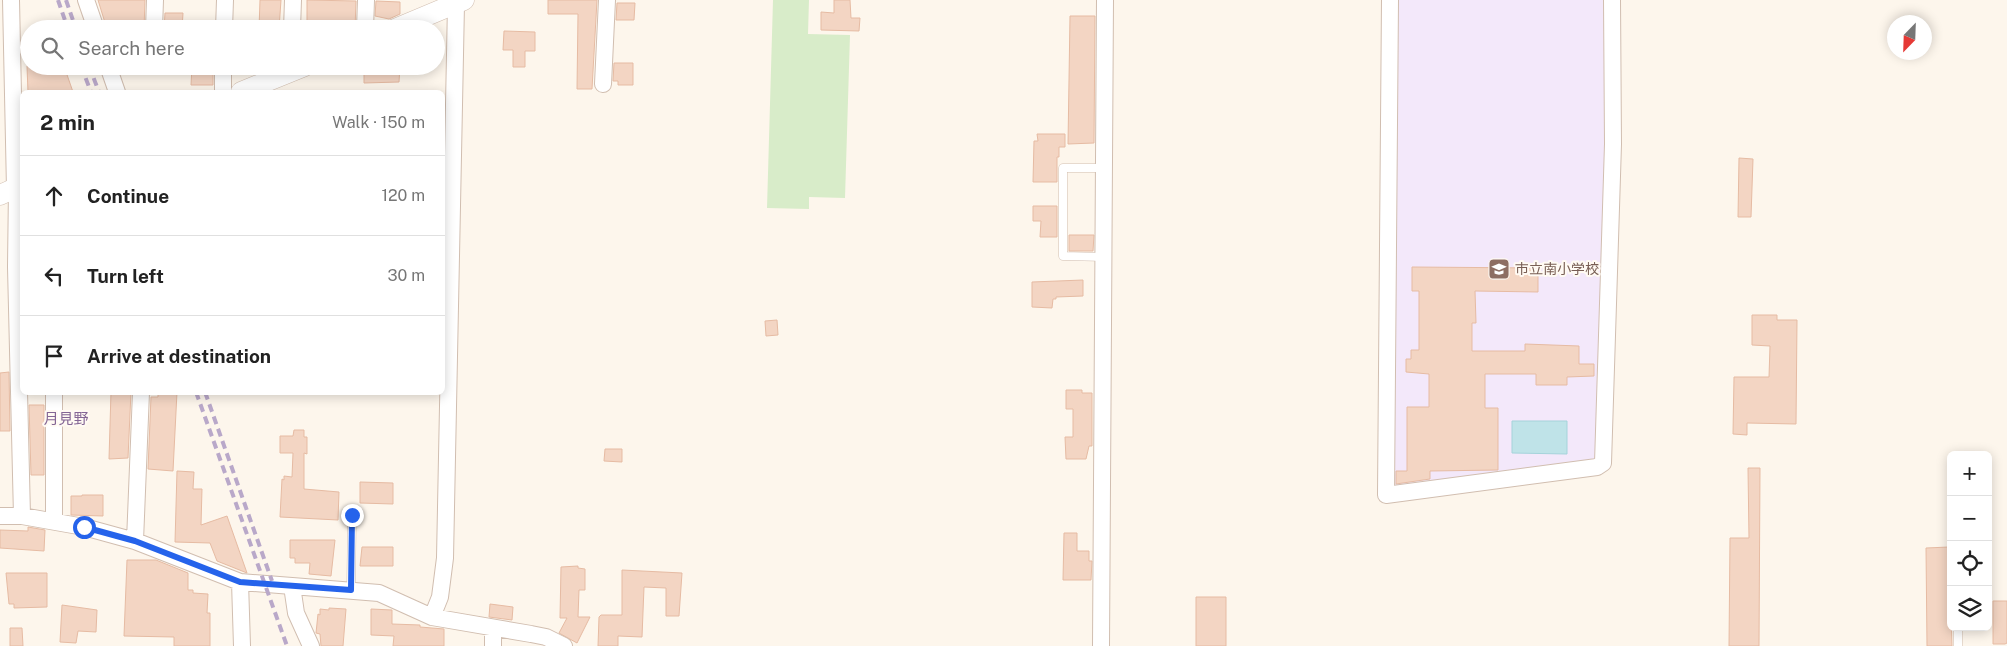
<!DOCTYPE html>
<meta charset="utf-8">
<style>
:root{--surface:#fff;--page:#f2f2f2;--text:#222;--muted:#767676;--line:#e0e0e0}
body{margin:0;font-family:"Public Sans","Noto Sans JP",sans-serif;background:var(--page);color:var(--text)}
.controls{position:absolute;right:15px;bottom:15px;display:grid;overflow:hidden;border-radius:8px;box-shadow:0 2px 12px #0003}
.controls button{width:45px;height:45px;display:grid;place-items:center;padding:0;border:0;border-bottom:1px solid var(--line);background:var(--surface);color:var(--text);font:25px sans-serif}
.compass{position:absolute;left:1887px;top:15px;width:45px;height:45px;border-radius:50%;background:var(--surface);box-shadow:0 2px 12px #0003;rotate:203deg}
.stop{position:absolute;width:15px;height:15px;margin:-11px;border:4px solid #2563eb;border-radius:50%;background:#fff}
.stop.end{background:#2563eb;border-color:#fff;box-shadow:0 1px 5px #0008}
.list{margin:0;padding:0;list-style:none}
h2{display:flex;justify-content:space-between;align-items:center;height:65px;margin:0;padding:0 20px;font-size:21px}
h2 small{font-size:16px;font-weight:400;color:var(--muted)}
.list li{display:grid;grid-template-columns:32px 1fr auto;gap:15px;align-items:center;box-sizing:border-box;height:80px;padding:0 20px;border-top:1px solid var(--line)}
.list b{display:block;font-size:19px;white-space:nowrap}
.list em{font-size:16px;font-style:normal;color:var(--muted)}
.icon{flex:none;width:28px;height:28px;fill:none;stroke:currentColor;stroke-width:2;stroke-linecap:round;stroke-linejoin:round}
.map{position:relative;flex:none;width:2007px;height:646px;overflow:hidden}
.search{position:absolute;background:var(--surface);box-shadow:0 2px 12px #0003;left:20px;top:20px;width:425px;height:55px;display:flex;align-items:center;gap:12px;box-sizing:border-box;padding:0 18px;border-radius:28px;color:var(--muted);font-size:19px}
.panel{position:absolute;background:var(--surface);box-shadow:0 2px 12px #0003;left:20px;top:90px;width:425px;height:305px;border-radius:8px}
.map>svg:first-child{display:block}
.education{fill:#f3e8fa}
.green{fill:#d8ecc9}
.water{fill:#bfe3e8;stroke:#a5d3da}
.building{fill:#f3d5c3;stroke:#e6bba3}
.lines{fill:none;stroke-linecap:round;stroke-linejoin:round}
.service-casing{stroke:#d1beb0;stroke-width:9}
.minor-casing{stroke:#d1beb0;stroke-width:18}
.tertiary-casing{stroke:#d1beb0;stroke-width:21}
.service{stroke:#fff;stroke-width:8}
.minor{stroke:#fff;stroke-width:16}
.tertiary{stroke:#fff;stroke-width:20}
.rail{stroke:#b9a8c9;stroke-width:4;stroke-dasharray:8 5;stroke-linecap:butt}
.route{stroke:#2563eb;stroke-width:6}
.labels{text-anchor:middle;stroke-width:4;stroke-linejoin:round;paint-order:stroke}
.education-label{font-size:14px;fill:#785e54;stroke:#fffaf3;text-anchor:start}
.neighbourhood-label{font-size:15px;fill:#846695;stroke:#fffaf3}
</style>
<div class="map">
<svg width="2007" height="646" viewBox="0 0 2007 646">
<rect width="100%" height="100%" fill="#fdf6ec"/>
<path class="education" d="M1396 0H1608L1605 235 1597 463 1390 489Z"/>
<path class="green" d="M773 0H809L808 34 850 35 845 198 809 197V209L767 208Z"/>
<path class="water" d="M1512 421H1567V454L1512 453Z"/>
<path class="building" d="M98 0H145L144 29H123V25L106 26Z
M260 0H281L279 29H259Z
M307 0 356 1 355 29H307Z
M548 0H597L592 89H577L578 14H548Z
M834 0H850L851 18H860L859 31 821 30V12L834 13Z
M376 1 400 2V14L389 19 375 16Z
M617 3H635L634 20H616Z
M165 13H183L182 29H164Z
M1070 16H1095L1094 143 1068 144Z
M504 31 535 32V51H525V67H513V50H503Z
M614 63H633V85H618V81H613Z
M27 66H64L73 92H28Z
M192 66H213V85H191Z
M379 66H400L399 82 364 83V70H379Z
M1037 134H1065V147H1059V157H1057V182H1033L1034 141H1038Z
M1739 158 1753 159 1751 217H1738Z
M1033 206H1057V237H1040L1041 221H1033Z
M1069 235H1094L1093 251H1069Z
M1412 267 1538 268V292L1475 291 1476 323H1472V351H1525V344L1579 346V364H1594V376L1567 377V385H1536V374H1485V408H1498V470L1430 471V479L1396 484V471H1407V407H1429V374L1406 372V359H1411V350H1419V291H1412Z
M1083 280V296L1056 297V299H1053L1052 308 1032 307V282Z
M1752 315H1777V320H1797L1796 424 1747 423V435L1733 434 1734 377H1769L1770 346 1752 345Z
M777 320 778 335 766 336 765 321Z
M9 372 10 431H0V373Z
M1066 390H1082V393H1092V446H1089L1086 459H1066L1065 437H1073V409H1066Z
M111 392H131L128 458 109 459Z
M158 392H177L173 471 148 469 151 397H158Z
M29 405H44V475H31Z
M294 430H304V437H307V454L304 453V489L339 492 338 520 280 517 282 479 284 480V476L292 477 293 453H280V436H293Z
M605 449H622V462L604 461Z
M1748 468H1760L1759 646H1729L1730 538H1749Z
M177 471 194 472 193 489H202L201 525 227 516 247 573 217 561 210 543 175 542Z
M360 482 393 483V504L360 503Z
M82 495H103V516L71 515V496H82Z
M28 527 45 530 44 551 0 548V530L28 531Z
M1064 533H1077V551H1089V561H1092L1091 580H1063Z
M290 540H335L331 576 309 574 310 563H295V558H290Z
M362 547H393V566H360Z
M1949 547 1952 646H1927L1926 548Z
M127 560H156L188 573V590H193V593L208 594 207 613H210V646H174V637L124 636Z
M578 566V568L585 569V590H579L578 617H590L577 643 559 633 567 618H560L561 567Z
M622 570 682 573 679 616H666V588L644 587 642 637 618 636V646H598L599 617 601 615H622Z
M6 573H47V607L14 608V604H9Z
M1196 597H1226V646H1196Z
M1993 601H2007V643L2005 644H1993Z
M490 604 513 607 512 620 489 617Z
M62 605 97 610 96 632 78 631 76 643 60 642Z
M329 608 346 609 343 646H321L320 634 316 633 318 614 320 615V609L329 610Z
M371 609 392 610V624L420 625V627L444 629V646H393L394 636 371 635Z
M10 628H22L23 646H10Z"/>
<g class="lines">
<g class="service-casing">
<path id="service" d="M1105 257 1063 256V168H1105
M351 590 352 515
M1958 627V646"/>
</g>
<g class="minor-casing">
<path id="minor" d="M11 0 15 189
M86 0 96 29
M1390 0 1386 495 1597 467 1603 463 1613 144 1612 0
M154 29 155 0
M224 29 225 0
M292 29 293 0
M365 29 366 0
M108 66 117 92
M603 84 607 0
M223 92V66
M17 188 16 267 22 516
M0 516H22L84 527 135 541 240 582 292 586
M54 521V392
M135 541 141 392
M240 582 242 646
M432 617 440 597 445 558 456 4
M311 646 296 613 292 586 379 593 432 617 531 634 546 637 564 646
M493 646V628
M1101 646 1105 0"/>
</g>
<g class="tertiary-casing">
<path id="tertiary" d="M395 29 464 0
M241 92 305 66
M0 195 22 185"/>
</g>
<use href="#service" class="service"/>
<use href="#minor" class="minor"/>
<use href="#tertiary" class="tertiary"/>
<path class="rail" d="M58 0 68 29
M66 0 76 29
M81 66 91 92
M89 66 99 92
M196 392 287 646
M205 392 272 581"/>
</g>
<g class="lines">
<path class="route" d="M84 527 135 541 240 582 351 590 352 515"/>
</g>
<defs>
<g id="school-square" transform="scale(1.125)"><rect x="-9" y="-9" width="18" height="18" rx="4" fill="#8d6e63" stroke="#fffaf3"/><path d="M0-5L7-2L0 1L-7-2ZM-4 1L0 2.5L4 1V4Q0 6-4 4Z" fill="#fff"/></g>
</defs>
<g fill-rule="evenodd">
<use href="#school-square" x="1499" y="269"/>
</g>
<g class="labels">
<g class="education-label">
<text x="1515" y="274">市立南小学校</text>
</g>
<g class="neighbourhood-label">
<text x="66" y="424">月見野</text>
</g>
</g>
</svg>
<div class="controls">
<button>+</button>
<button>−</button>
<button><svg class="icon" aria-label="locate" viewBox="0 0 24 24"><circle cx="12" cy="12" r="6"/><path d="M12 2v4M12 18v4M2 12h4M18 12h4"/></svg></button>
<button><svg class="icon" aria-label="layers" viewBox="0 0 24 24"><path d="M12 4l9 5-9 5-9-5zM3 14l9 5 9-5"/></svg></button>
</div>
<svg class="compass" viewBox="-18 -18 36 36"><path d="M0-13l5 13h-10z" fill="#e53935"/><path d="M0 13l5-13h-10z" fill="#767676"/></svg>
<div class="stop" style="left:84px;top:527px"></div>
<div class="stop end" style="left:352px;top:515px"></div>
<div class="search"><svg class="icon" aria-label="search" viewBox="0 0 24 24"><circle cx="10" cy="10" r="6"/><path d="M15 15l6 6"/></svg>Search here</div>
<section class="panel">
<h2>2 min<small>Walk · 150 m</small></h2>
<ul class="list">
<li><svg class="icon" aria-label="ahead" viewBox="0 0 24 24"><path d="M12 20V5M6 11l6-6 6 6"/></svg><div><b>Continue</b></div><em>120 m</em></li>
<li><svg class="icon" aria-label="left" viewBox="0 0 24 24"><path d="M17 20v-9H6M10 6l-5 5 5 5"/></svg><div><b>Turn left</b></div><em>30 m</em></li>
<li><svg class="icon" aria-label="arrive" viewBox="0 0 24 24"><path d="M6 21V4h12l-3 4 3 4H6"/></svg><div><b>Arrive at destination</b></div></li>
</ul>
</section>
</div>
